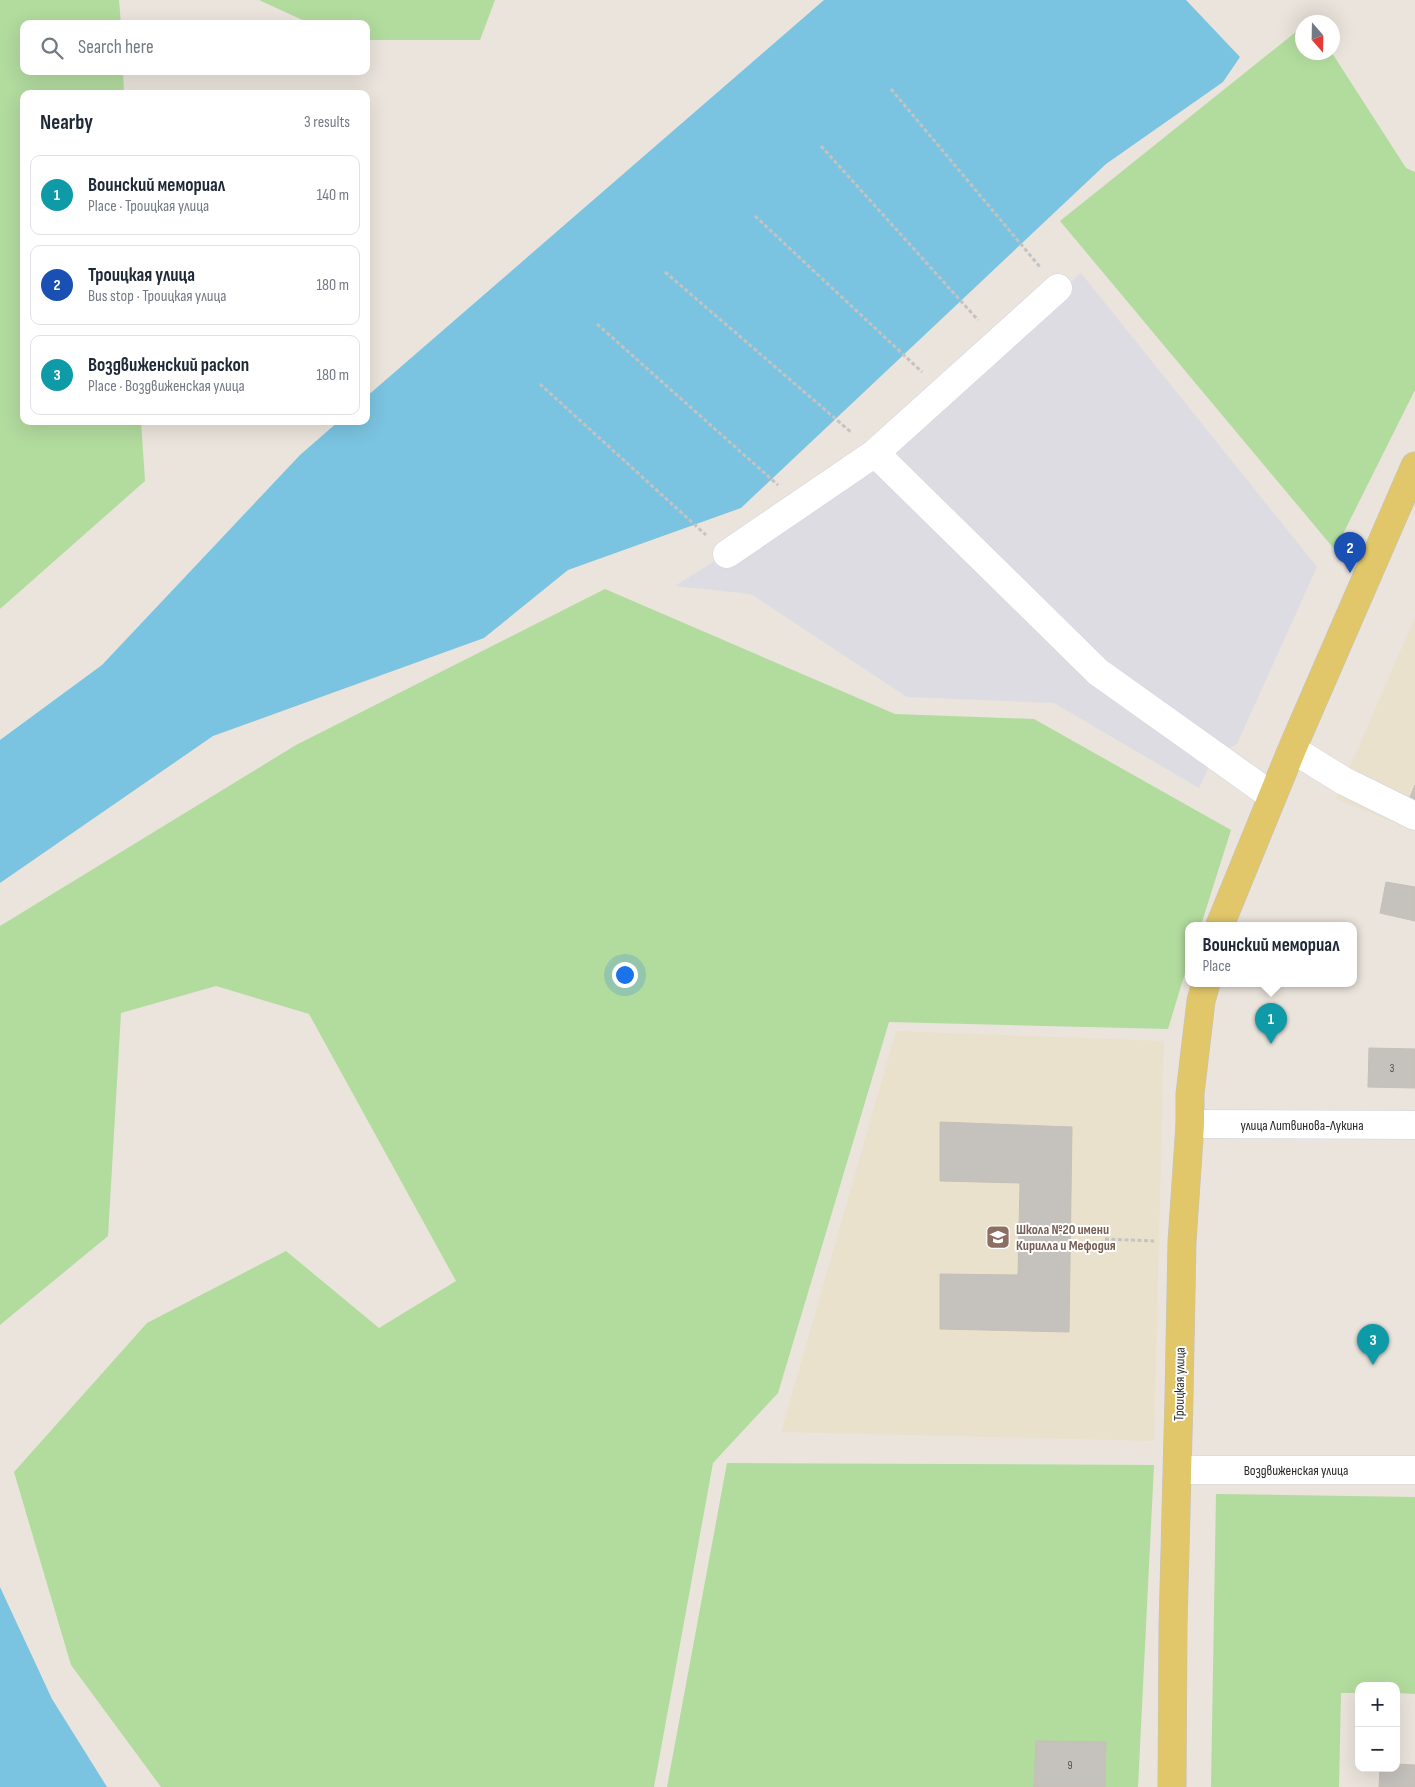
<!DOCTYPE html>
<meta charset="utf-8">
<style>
:root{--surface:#fff;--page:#f2f2f3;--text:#1f2937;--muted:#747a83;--line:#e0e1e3;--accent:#1a73e8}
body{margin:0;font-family:"Sofia Sans Condensed",sans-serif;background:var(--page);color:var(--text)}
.controls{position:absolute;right:15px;bottom:15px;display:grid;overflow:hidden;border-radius:10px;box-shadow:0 5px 20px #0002}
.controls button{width:45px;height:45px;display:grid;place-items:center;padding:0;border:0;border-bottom:1px solid var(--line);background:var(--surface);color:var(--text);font:25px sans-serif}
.compass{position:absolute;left:1295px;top:15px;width:45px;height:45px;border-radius:50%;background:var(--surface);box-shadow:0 5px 20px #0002;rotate:160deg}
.you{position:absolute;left:624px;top:974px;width:18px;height:18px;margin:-12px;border:4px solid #fff;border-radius:50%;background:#1a73e8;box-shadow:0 0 0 8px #1a73e833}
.badge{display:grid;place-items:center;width:32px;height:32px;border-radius:50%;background:var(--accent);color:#fff;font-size:16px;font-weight:700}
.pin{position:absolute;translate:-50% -41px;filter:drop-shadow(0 1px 2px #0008)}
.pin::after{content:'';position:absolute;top:26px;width:18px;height:15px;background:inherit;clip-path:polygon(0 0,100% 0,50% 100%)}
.popup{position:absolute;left:1185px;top:922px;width:172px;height:65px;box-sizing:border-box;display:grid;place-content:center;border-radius:10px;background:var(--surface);filter:drop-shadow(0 1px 4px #0005);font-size:16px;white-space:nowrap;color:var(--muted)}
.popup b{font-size:19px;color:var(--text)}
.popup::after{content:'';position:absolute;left:50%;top:100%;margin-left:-10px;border:10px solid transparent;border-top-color:var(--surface)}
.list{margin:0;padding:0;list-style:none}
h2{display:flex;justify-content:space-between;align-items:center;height:65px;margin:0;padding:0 20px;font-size:21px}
h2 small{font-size:16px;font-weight:400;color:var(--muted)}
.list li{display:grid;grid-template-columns:32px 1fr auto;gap:15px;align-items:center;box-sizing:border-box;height:80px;margin:0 10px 10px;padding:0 10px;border:1px solid var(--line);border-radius:10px}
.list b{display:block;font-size:19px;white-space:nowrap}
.list p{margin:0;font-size:16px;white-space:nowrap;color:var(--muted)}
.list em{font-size:16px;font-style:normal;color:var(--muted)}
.icon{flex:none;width:28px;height:28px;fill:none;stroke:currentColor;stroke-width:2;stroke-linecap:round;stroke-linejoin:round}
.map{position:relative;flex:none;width:1415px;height:1787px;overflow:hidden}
.search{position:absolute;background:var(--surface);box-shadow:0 5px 20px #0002;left:20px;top:20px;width:350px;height:55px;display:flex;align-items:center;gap:12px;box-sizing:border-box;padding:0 18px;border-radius:10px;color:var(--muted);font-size:19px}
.panel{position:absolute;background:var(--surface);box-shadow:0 5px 20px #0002;left:20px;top:90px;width:350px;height:335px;border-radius:10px}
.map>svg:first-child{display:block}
.industrial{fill:#dedce3}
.education{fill:#eae1cd}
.green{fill:#b2db9e}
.water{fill:#7ac4e1}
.building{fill:#c5c1bc;stroke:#c5c0b6}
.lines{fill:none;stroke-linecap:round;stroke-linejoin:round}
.minor-casing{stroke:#d2d4e0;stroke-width:29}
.major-casing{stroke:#c3c3c3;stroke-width:29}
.path{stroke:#c3c3c3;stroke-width:3;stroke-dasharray:4 2.5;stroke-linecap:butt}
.minor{stroke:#fff;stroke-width:28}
.major{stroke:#e1c76a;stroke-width:28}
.labels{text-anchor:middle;stroke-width:4;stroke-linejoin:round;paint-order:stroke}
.number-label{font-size:11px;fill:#504f4e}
.street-label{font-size:14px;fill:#292929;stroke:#fff}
.education-label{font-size:14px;font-weight:bold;fill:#785e54;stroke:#fff;text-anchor:start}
</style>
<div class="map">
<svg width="1415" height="1787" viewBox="0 0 1415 1787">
<rect width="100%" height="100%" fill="#eae4dc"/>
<path class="industrial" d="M1081 273 1317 567 1237 744 1214 756 1199 788 1054 703 907 697 751 594 675 586 887 452Z"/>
<path class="education" d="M1415 617V831L1336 799Z
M896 1031 1164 1041 1154 1441 781 1432Z"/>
<path class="green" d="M0 0H119L121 24H24V71H123L124 94H24V421H141L145 481 0 609Z
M259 0H495L480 40H366V24H311Z
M1302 27V52L1332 53 1406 168 1415 172V390L1335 550 1060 221Z
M605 589 895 714 1034 719 1231 830 1201 925H1188V963L1168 1029 889 1022 778 1393 713 1463 654 1787H161L71 1665 14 1472 147 1323 286 1251 379 1328 456 1281 309 1014 216 986 121 1013 108 1236 0 1325V926L296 745Z
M727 1463 1154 1465 1138 1787H667Z
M1216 1494 1415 1497V1694L1396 1693V1686H1359V1693H1341L1339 1787H1211Z"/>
<path class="water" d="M824 0H1186L1240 57 1223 82 1106 164 741 508 568 570 484 638 213 736 0 883V740L102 665 300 455 339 421H366V397Z
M0 1587 52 1699 107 1787H0Z"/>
<path class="building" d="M1415 785V805L1408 802Z
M1386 882 1415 887V921L1380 913Z
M1369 1048 1415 1049V1088L1368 1087Z
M940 1122 1072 1127 1069 1332 940 1329V1274L1018 1275 1020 1183 940 1181Z
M1036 1741 1106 1742 1105 1787H1034Z
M1396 1764 1415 1765V1787H1379L1380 1768H1396Z"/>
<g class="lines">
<g class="minor-casing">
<path id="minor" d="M1058 288 875 453 1098 672 1272 796
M727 554 875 453
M1292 749 1344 781 1415 816
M1190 1124 1415 1125
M1178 1470H1415"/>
</g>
<g class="major-casing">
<path id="major" d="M1220 925 1292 749 1415 466
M1172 1787 1173 1627 1179 1397 1182 1242 1190 1124V1094L1201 1001 1206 983"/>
</g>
<path class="path" d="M891 89 1040 267
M821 146 978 320
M755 216 922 372
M665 272 852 433
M597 324 778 485
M540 384 706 535
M1105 1239 1154 1241"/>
<use href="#minor" class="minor"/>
<use href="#major" class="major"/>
</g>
<defs>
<g id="school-square" transform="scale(1.25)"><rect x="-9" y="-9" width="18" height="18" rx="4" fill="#8d6e63" stroke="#fff"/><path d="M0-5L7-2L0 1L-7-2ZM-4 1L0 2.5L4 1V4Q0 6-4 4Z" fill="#fff"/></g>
</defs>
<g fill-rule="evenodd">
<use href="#school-square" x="998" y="1237"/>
</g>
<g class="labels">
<g class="number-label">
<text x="1392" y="1072">3</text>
<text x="1070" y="1769">9</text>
</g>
<g class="street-label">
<text x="1302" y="1130">улица Литвинова-Лукина</text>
<text transform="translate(1179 1384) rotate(-89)" y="5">Троицкая улица</text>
<text x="1296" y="1475">Воздвиженская улица</text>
</g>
<g class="education-label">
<text x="1016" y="1234">Школа №20 имени<tspan x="1016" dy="16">Кирилла и Мефодия</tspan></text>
</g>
</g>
</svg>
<div class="controls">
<button>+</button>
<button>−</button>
</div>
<svg class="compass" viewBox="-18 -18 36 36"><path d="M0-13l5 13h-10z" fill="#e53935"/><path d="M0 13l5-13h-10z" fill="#747a83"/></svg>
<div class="you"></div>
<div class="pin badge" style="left:1271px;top:1044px;background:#0f9aa8">1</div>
<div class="popup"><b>Воинский мемориал</b>Place</div>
<div class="pin badge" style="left:1350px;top:573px;background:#1a4fb4">2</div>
<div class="pin badge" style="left:1373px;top:1365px;background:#0f9aa8">3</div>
<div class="search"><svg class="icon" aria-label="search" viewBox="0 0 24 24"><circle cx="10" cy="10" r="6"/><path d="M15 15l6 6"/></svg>Search here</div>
<section class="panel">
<h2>Nearby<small>3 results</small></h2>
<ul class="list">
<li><span class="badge" style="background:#0f9aa8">1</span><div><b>Воинский мемориал</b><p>Place · Троицкая улица</p></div><em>140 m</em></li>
<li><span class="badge" style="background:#1a4fb4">2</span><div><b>Троицкая улица</b><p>Bus stop · Троицкая улица</p></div><em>180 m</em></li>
<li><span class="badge" style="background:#0f9aa8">3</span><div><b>Воздвиженский раскоп</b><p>Place · Воздвиженская улица</p></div><em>180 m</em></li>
</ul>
</section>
</div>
